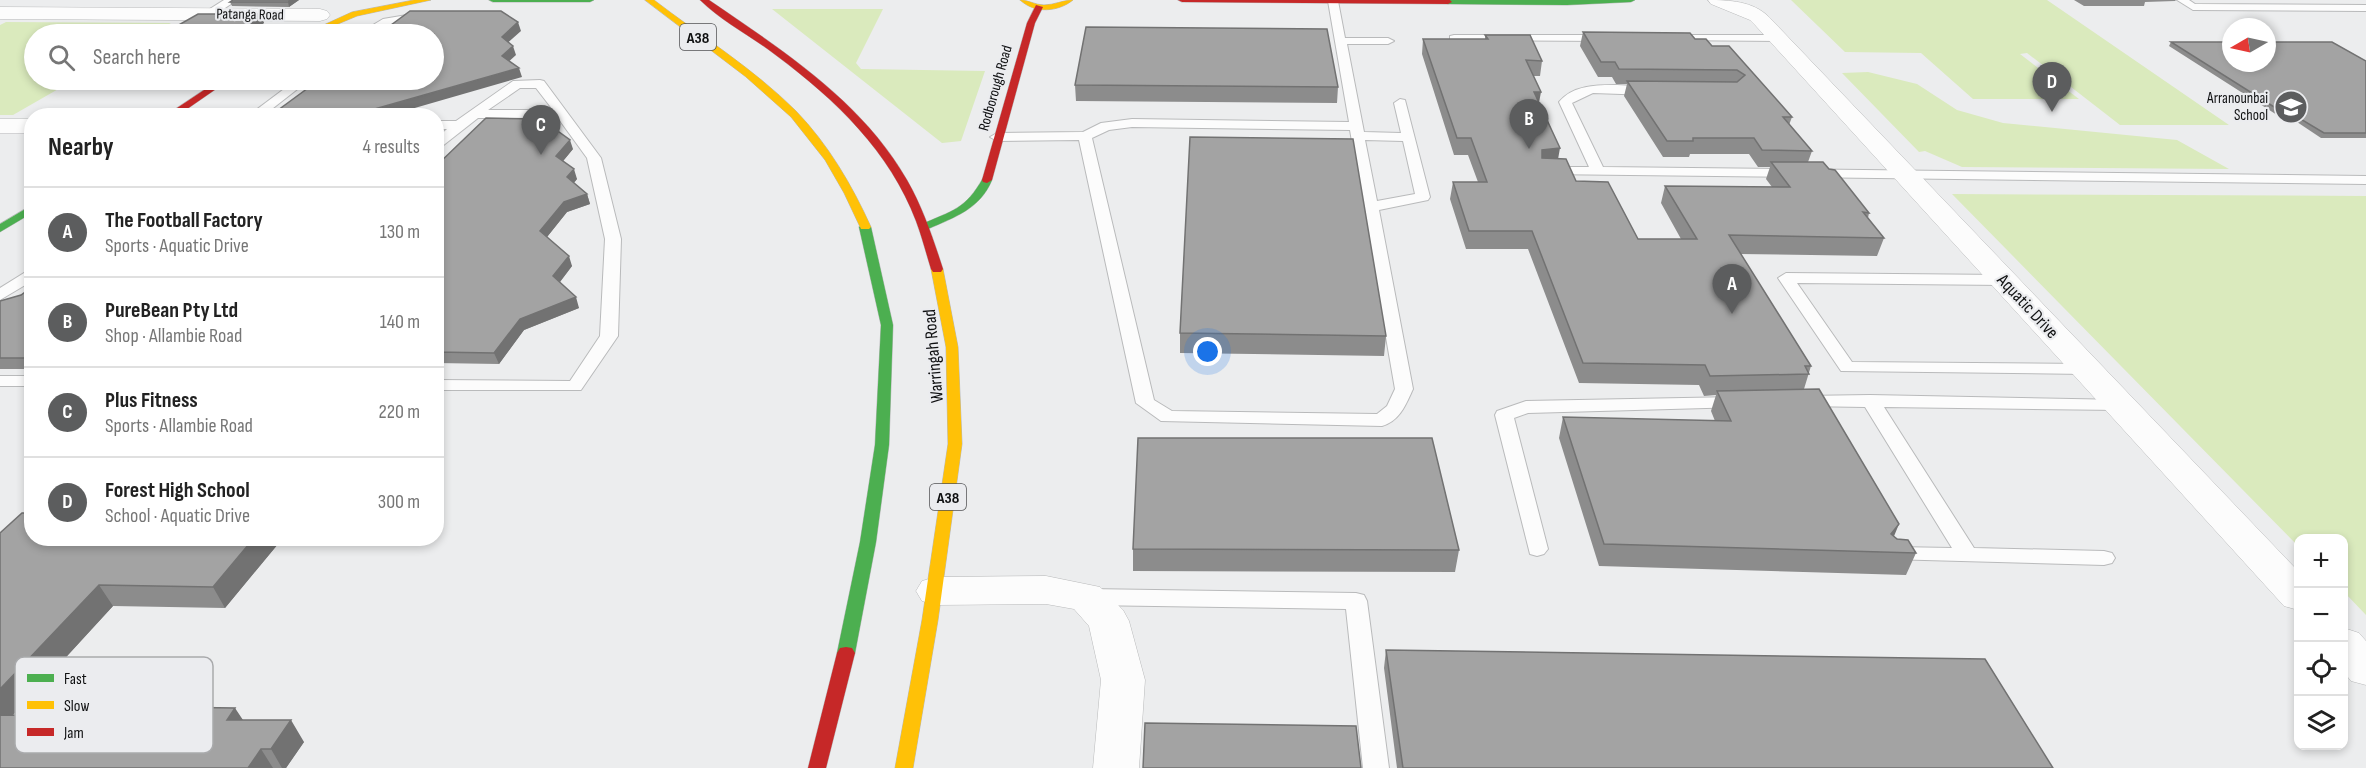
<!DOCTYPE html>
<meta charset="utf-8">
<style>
:root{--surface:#fff;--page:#f6f6f6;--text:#222;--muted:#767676;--line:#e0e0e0;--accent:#5c5d5e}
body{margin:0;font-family:"Sofia Sans Condensed",sans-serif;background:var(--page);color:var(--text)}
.controls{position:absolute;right:18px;bottom:18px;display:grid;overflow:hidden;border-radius:12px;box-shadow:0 3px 9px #0003}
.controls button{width:54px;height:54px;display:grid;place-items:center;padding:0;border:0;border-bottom:2px solid var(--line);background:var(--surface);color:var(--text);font:30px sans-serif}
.compass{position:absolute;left:2222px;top:18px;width:54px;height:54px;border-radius:50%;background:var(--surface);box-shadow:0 3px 9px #0003;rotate:261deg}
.you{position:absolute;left:1208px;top:352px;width:21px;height:21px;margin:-15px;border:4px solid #fff;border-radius:50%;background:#1a73e8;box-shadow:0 0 0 9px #1a73e833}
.badge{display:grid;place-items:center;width:39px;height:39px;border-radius:50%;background:var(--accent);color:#fff;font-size:20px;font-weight:700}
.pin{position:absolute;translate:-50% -50px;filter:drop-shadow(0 2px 3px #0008)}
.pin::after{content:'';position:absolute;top:32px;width:21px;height:18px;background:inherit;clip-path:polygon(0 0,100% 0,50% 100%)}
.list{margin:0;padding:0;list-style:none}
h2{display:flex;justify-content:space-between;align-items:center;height:78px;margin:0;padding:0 24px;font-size:26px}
h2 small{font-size:20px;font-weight:400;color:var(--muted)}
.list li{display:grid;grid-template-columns:39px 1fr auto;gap:18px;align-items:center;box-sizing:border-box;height:90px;padding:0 24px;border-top:2px solid var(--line)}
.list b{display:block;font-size:22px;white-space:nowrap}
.list p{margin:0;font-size:20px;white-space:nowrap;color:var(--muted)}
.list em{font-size:20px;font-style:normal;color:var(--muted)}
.icon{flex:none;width:33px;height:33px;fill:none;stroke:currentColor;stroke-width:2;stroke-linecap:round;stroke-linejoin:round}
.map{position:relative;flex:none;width:2366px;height:768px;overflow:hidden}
.search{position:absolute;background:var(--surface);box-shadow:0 3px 9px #0003;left:24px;top:24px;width:420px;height:66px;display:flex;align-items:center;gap:15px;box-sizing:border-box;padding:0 21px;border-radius:33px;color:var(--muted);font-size:22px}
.panel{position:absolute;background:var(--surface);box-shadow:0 3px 9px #0003;left:24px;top:108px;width:420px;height:438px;border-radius:24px}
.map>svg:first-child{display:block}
.green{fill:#daeabd}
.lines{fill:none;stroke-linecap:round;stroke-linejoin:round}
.lane-casing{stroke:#b9babb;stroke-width:2}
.street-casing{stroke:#b9babb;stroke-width:1}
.fast-casing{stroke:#b9babb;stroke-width:1}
.slow-casing{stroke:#b9babb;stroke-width:1}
.jam-casing{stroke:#b9babb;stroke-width:1}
.lane{fill:#fcfcfc;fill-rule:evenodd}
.street{fill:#fcfcfc;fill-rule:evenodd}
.fast{fill:#4caf50;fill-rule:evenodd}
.slow{fill:#ffc107;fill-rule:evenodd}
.jam{fill:#c62828;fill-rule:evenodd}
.wall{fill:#8c8c8c}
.shaded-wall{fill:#727272}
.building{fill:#a3a3a3;stroke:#727272;stroke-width:1.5}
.labels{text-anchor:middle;stroke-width:4.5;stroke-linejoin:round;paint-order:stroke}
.far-street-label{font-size:15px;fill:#0f1011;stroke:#ebecef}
.far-poi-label{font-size:15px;fill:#0f1011;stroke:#ebecef;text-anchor:end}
.shield{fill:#ebecef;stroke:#515254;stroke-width:1.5}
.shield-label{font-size:16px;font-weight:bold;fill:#0f1011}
.street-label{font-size:18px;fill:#0f1011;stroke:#ebecef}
.key{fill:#ebecef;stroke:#a9aaac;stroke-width:1.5}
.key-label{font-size:16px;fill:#0f1011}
</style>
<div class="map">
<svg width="2366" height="768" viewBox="0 0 2366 768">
<rect width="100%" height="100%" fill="#ecedee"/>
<path class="green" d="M1791 0H2047L2229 125H2120L2027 53 2020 54 2079 99H1973L1921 53 1845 52Z
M772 9H883L856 63 861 69 985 71 961 141 942 143Z
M6 22 171 23 151 34H34V80H74L13 115H0V25Z
M1868 72 1917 84 1957 110 2003 123 2177 140 2229 169 1962 167 1925 151 1919 152 1842 73Z
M1952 194 2366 196V615L2344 592V538H2298V546Z"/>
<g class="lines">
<g class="lane-casing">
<path id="lane" d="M224 0H237L213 16H205V12Z
M2177 0H2189L2195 4 2366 5V11L2193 10Z
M1328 1H1338L1345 38H1388L1394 41 1388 44H1347L1364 132 1401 133 1394 103 1400 99 1405 100 1430 197 1428 200 1379 210 1413 389C1406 404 1400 421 1382 426L1161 421 1136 403 1079 140 997 141 990 137 997 133 1083 132 1101 123 1132 119 1349 122ZM1132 127 1350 130 1395 389 1387 406 1377 414 1172 411 1154 400 1092 138 1109 130ZM1365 140 1403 141 1415 194 1377 201Z
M419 13 435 16C426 23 409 19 398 22 383 25 373 36 358 34L383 19Z
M1454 35H1606L1612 38 1606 41 1450 40V36Z
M1669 35H1779L1785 38 1779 41 1665 40 1663 38Z
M296 80H309L263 116H248Z
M540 80 544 81 601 158 621 239 618 336 581 390H436V380L570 381 600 336 605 239 587 158 558 118H478L436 151V139L447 129H436V121H456L513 81ZM520 88H536L553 110H488Z
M1617 85 1650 87 1656 91 1650 95 1593 93 1572 103 1603 167 2366 176V184L1544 174V168L1549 167H1589L1559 102C1573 85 1596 85 1617 85Z
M32 268V281L0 300V288Z
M1786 273 2004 275 2012 280 2004 285 1797 283 1852 362 2086 364 2095 369 2086 374 1841 371 1778 278Z
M0 376H32V386H0Z
M1870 395 2125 400 2128 404 2119 410 1884 407 1974 548 2104 551 2112 553 2115 558 2112 563 2104 565 1888 559 1884 554 1888 549 1895 547 1952 548 1865 407 1803 406 1794 401 1803 396Z
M1736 397 1742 399 1745 403 1742 407 1528 413 1514 418 1548 549 1544 554 1537 556 1530 554 1495 415 1497 411 1526 401Z
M1088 589 1356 593 1364 595 1367 601 1389 768H1363L1346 609 1088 605 1080 603 1077 597 1080 591Z"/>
</g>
<g class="street-casing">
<path id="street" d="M1708 0C1729 0 1753 1 1769 17L2298 571V610L2284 606 1755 25 1750 20 1711 4Z
M0 7 320 9 327 11 330 15 327 19 320 21 0 19Z
M0 119H32V133H0Z
M1046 576 1100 587 1123 610 1129 621 1145 680 1139 768H1093L1101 680 1089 626 1074 609 1046 604 936 605 922 601 916 591 922 581 936 577Z
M2344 628 2359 633 2366 641V685L2351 681 2344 672Z"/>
</g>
<g class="fast-casing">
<path id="fast" d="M489 0H594L590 2H493Z
M1446 0H1635L1631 2 1567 5 1448 4 1444 2Z
M987 177 992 180C980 209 955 217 928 229H920V225C953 210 965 210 983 178Z
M32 205V213L0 232V224Z
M865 224 871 227 893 325 889 445 876 542 855 653 852 658 846 659 840 658 837 653 860 542 875 445 881 325 859 227Z"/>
</g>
<g class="slow-casing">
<path id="slow" d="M414 0H431L357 16 314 34H304L352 12Z
M645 0H654C701 36 754 69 796 111 828 144 852 185 871 227L869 229H861L844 193 825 160 791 117 746 77Z
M1020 0C1029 0 1035 5 1044 5 1054 5 1063 0 1073 0 1058 12 1035 14 1020 0Z
M937 265 943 269 958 347 962 444 938 620 913 768H895L922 620 948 444 946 347 931 269Z"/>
</g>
<g class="jam-casing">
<path id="jam" d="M700 0H709C782 50 862 101 907 180 923 208 933 238 943 269L941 272H933L931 269C926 253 922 237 916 221 890 152 836 100 777 56 753 37 722 22 700 0Z
M1178 0H1450L1452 2 1448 4 1182 2Z
M1036 5 1043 7 1035 23 992 180 987 183 983 182 982 180 1027 23Z
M219 80H229L177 116H165Z
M846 647 852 648 855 653 826 768H808L837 653 840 648Z"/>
</g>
<use href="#lane" class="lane"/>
<use href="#street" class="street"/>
<use href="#fast" class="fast"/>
<use href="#slow" class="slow"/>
<use href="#jam" class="jam"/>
</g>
<path class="wall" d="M299 0 289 7 232 6 230 2Z
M2074 0H2176L2175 1 2145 2 2144 6H2084Z
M261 14 264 23 246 34H170L168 31Z
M1583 32 1695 39 1712 46H1729L1792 117 1789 125 1812 151 1808 162 1869 213 1868 218 1884 238 1877 256 1740 254 1811 366 1804 389 1894 536 1916 553 1906 575 1599 566 1559 438 1563 417 1715 421 1711 411 1716 395 1704 396 1699 385 1579 383 1528 249H1466L1450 199 1453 182H1478L1468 155H1454L1422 54 1423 39H1485V35L1542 61 1540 76H1533L1539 103 1558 159 1576 181 1638 239H1681L1661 203 1665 186 1772 187 1766 179 1770 167H1758L1749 154H1690L1689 157H1663L1624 96 1627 84H1616L1612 77H1598L1580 46Z
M2171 42 2366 61V138H2321L2297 122H2288L2169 46Z
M1075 85 1338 87 1337 103 1076 101Z
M573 149 563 161 577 179 574 183 587 194 590 204 567 212 547 237 572 266 560 282 579 308 524 330 499 364 436 363V166Z
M32 287V369H0V301L21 295Z
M1180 333 1386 336 1384 356 1180 353Z
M32 538H283L225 608 113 606 13 715 243 720 304 742 286 768H0Z
M1133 549 1459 550 1455 572 1133 571Z
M1386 650 2053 768H1397L1384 668Z"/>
<path class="shaded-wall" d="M291 0H299L289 7 288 2Z
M261 14 264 23 246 34H235L234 32Z
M518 22 521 31 505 45 502 37Z
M513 46 516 55 505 65 502 56Z
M519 68 522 77 387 116H350Z
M1534 92H1541L1538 108Z
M570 140 573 149 559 166 556 156Z
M1560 148 1557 165 1539 167 1542 150Z
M574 169 577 179 570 187 567 177Z
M587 194 590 204 567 212 543 242 540 231 564 202Z
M569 256 572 266 556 287 553 276Z
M576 297 579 308 524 330 499 364 494 353 520 319Z
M1899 524 1890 546 1891 534Z
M254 538H283L225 608 213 587Z
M99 585 113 606 0 729V689Z
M235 708 249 729 227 720Z
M291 720 304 742 286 768H282L271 749Z
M261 749 273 768H248Z"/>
<path class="building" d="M233 0H291L288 2H230Z
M410 11H501L518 22 502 37 513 46 502 56 519 68 350 116H270L319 80H434V34H379Z
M198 14H261L234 32 168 31Z
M1086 27 1327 29 1338 87 1075 85Z
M1583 32 1690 33 1695 39H1706L1712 46H1729L1792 117H1783L1812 151 1762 150 1754 138H1693V141H1667L1627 81 1737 82 1745 75 1737 70 1619 69 1615 62H1601Z
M1485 35H1530L1542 61 1526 60 1541 92H1534L1560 148 1542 150V158L1566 159 1576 181 1608 182 1638 239H1697L1665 186 1790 187 1771 162H1823L1829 169 1835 170 1869 213 1863 212 1884 238 1729 235 1811 366H1805L1809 374 1710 376 1705 365 1583 363 1532 231H1469L1453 182H1487L1471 138H1457L1423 39H1488Z
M2171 42H2231V63H2267V42H2332L2366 61V133H2324L2299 118 2290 117Z
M486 118 541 119 570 140 556 156 574 169 567 177 587 194 564 202 540 231 569 256 553 276 576 297 520 319 494 353 436 352V166Z
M1190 137 1353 139 1386 336 1180 333Z
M32 287V358H0V301L21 295Z
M1819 389 1899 524 1891 534 1897 539 1908 540 1916 553 1604 544 1563 417 1731 421 1717 391Z
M1138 438H1432L1459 550 1133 549Z
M22 513H32V538H254L213 587 99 585 0 689V533Z
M1386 650 1985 659 2053 768H1403Z
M89 706 235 708 227 720H291L271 749H261L248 768H0V715L79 716Z
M1145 723 1356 726 1361 768H1143Z"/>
<defs>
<g id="school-disc" transform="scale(1.725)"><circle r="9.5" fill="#5c5d5e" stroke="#ebecef"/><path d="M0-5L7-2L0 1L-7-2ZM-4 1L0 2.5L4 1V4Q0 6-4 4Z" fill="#fff"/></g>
</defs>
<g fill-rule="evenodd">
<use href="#school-disc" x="2291" y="107"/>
</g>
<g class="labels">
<g class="far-street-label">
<text transform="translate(250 14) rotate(1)" y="5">Patanga Road</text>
<text transform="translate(995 88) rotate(-74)" y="5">Rodborough Road</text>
</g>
<g class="far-poi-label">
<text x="2268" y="103">Arranounbai<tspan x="2268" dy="17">School</tspan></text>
</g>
<g class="shield">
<rect x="680" y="24" width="36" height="26" rx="4.5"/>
<rect x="930" y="484" width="36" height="26" rx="4.5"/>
</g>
<g class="shield-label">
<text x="698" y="43">A38</text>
<text x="948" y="503">A38</text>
</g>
<g class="street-label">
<text transform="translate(2028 306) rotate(47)" y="6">Aquatic Drive</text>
<text transform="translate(933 356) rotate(-95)" y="6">Warringah Road</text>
</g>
</g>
<rect x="15" y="657" width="198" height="96" rx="9" class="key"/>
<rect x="27" y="674" width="27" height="8" fill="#4caf50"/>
<rect x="27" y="701" width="27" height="8" fill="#ffc107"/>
<rect x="27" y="728" width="27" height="8" fill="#c62828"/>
<g class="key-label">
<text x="64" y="684">Fast</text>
<text x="64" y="711">Slow</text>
<text x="64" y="738">Jam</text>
</g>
</svg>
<div class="controls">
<button>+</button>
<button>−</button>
<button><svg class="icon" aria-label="locate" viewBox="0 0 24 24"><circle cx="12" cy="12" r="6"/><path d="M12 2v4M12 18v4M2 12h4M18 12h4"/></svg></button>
<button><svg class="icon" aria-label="layers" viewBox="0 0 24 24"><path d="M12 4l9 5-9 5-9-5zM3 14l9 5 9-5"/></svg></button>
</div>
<svg class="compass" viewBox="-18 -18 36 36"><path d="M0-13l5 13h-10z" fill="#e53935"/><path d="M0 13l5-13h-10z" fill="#767676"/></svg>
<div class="you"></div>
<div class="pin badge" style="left:1732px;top:314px">A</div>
<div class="pin badge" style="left:1529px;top:149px">B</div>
<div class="pin badge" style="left:541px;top:155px">C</div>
<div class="pin badge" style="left:2052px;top:112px">D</div>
<div class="search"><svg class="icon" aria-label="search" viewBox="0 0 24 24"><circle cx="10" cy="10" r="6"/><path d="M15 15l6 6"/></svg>Search here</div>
<section class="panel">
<h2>Nearby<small>4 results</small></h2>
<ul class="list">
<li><span class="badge">A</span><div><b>The Football Factory</b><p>Sports · Aquatic Drive</p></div><em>130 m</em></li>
<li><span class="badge">B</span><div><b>PureBean Pty Ltd</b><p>Shop · Allambie Road</p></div><em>140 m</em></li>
<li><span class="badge">C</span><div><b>Plus Fitness</b><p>Sports · Allambie Road</p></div><em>220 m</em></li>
<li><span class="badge">D</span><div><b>Forest High School</b><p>School · Aquatic Drive</p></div><em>300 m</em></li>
</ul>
</section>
</div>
